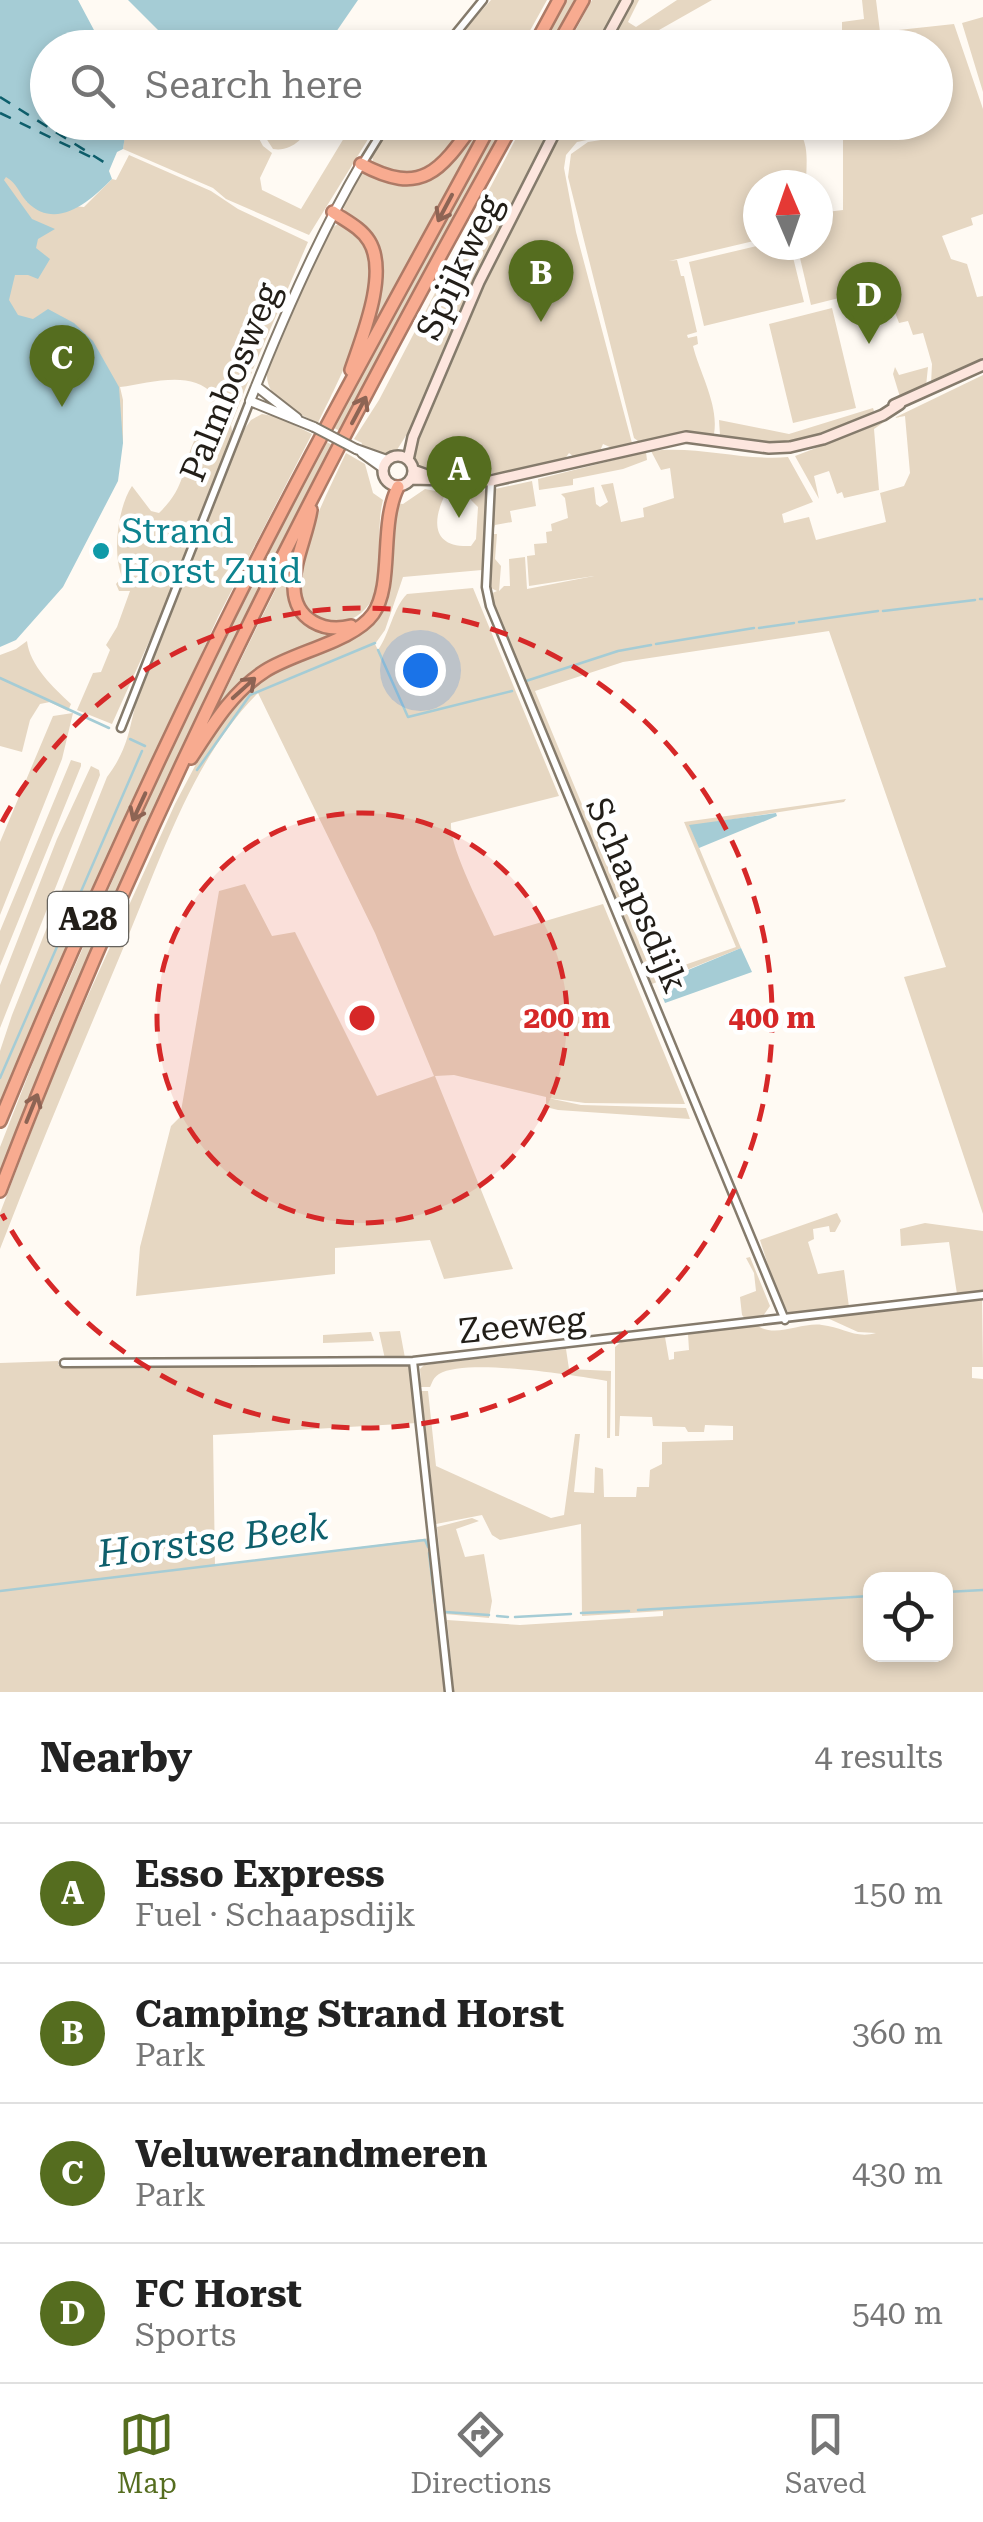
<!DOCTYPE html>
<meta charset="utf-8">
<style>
:root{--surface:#fff;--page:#f2f2f2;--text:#222;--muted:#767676;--line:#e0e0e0;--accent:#556d1f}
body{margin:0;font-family:"Roboto Serif",serif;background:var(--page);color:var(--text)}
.controls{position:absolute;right:30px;bottom:30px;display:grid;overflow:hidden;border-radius:20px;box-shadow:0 5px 15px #0003}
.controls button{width:90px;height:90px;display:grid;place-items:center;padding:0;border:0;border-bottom:2px solid var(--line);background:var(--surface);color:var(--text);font:50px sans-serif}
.compass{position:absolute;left:743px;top:170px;width:90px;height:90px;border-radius:50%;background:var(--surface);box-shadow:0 5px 15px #0003;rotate:358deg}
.you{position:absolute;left:420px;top:670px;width:35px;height:35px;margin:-25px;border:8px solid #fff;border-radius:50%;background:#1a73e8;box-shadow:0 0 0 15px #1a73e833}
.badge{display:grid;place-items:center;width:65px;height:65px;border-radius:50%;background:var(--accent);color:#fff;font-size:32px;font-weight:700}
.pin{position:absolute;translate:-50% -82px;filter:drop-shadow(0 2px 5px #0008)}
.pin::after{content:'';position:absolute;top:52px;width:35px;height:30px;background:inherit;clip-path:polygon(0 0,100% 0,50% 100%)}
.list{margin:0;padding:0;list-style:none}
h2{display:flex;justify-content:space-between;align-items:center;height:130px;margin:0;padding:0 40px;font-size:42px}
h2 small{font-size:32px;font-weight:400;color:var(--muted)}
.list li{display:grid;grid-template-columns:65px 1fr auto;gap:30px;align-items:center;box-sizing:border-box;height:140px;padding:0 40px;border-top:2px solid var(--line)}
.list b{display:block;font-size:38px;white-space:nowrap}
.list p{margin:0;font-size:32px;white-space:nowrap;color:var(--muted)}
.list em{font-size:32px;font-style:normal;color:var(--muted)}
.icon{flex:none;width:55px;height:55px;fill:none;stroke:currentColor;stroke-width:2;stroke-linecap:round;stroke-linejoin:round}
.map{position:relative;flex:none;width:983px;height:1692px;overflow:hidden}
.search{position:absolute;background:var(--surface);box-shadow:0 5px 15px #0003;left:30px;right:30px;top:30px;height:110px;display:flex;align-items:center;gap:25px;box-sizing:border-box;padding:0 35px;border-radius:55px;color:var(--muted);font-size:38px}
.sheet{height:690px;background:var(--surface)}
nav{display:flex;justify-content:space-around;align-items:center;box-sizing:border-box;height:140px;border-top:2px solid var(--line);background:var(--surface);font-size:28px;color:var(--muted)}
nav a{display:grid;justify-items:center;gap:5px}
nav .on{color:var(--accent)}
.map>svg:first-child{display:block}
.green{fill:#e6d7c2;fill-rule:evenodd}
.water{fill:#a5ccd5}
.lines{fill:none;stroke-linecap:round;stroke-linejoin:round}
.stream{stroke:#a5ccd5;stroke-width:2.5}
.ferry{stroke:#0e5f6c;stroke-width:2.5;stroke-dasharray:12 10;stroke-linecap:butt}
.minor-casing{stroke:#857b6c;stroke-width:11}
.tertiary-casing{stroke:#857b6c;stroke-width:12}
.secondary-casing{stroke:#857b6c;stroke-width:14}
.motorway-casing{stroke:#ad7a66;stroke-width:16}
.minor{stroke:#fff;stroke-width:6}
.tertiary{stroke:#fff;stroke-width:8}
.secondary{stroke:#fde6de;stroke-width:9}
.motorway{stroke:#f8ab90;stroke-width:11}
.tertiary-bridge-casing{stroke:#857b6c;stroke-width:12;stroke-linecap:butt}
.tertiary-bridge{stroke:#fff;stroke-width:8}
.oneway{stroke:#8d6454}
.ring{fill:none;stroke:#d62828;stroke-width:5;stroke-dasharray:18 12}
.culture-dot{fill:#0f9aa8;stroke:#fff;stroke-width:4}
.labels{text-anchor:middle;stroke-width:9;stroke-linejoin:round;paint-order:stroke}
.shield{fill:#fff;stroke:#64625d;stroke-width:2.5}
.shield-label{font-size:32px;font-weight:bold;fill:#221e18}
.street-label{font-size:35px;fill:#221e18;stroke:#fff}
.culture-label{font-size:35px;fill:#0d838f;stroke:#fff;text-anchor:start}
.water-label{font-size:38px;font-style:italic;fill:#0e5f6c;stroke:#fff}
.centre{fill:#d62828;stroke:#fff;stroke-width:5}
.ring-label{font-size:30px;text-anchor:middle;font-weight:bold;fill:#d62828;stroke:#fff;stroke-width:9;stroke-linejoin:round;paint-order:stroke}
</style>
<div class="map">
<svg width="983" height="1692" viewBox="0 0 983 1692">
<rect width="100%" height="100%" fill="#fffaf3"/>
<path class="green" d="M491 0H547L521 47 448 48Z
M565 0H577L551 47 539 48Z
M592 0H622L596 47 566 48Z
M632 0H639L628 22 636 27 677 0H712L629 47 606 48Z
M862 0H876L880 32 954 24 983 109V214L971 218 973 225 942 236 951 259 967 264 977 297 983 296V362L931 384 932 364 923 333 913 335 908 321 899 323 893 307 871 312 868 301 858 303 856 299 841 304 839 298 811 305 797 245H818V213L843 210V123L936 122V48L842 47V22L864 19Z
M983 17V92L962 23Z
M291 122 315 123C303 137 293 152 273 149L262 132Z
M151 123H179L212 137 256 133 263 146 272 153 260 178 262 190 301 209 344 138 345 123H378L309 235 226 199 213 188 123 149 126 128H142Z
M392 123H471C441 158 425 189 374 164L372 157Z
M479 123H483L362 346 380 265 342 206 361 173 366 171 421 182Z
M498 123H510L340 431 332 427Z
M524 123H555L484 262 414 423 395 453 378 454 361 447 362 443 354 439 379 400Z
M565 123H644L646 128 577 142 566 155 564 168 576 232 632 443 612 448 603 444 600 451 575 458 569 453 564 460C514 472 471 481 421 469L413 457 419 433 484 281Z
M709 123H788C812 135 806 162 806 185H758V240L669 261 677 260 681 276H684L697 332 687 335 688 338 697 336 698 344 693 346C700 374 719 405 714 434H677L638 441 634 438 568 177 571 154 588 142Z
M129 155 211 191 238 209 308 242 253 369 238 362 237 367 252 372 231 425 233 436 170 595 112 724 77 710 93 673 101 672 110 650 106 645 117 627 130 591H119L116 584 122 577C112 552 118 507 132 486L151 511 159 513C186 487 181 471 194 441 201 425 210 412 214 395 191 369 151 383 120 387L123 400V443L8 636 0 169 13 180 27 202 84 207 112 179 116 180Z
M338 224C415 241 337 383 318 423 297 413 265 399 267 373L328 230Z
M761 245H790L804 302 704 326 689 262Z
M832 308 856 408 793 423 769 324Z
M895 367 899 375 928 367 926 386 900 397 893 374Z
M983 375V1214L904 977 946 967 829 631 623 662 535 691 653 976 736 947 684 822 846 799 844 802 690 826 741 948 652 984 493 604 490 594 497 591 491 588 493 534H497L495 559 501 566 499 591 504 586H510L509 559 525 557 527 589 594 576 529 586 527 556 535 555 534 544 547 543 546 532 552 531 551 524 568 518 565 498 561 494 594 487 596 504 600 507 608 502 601 485 613 483 621 522 644 517 643 508 674 498 670 468 661 470 651 451C697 445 742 461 788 457L813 502 782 514 784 523 809 517 816 540 886 522 880 493 904 486 910 473 905 416 894 418Z
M873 408 874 411 867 416C807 441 785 449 720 435L719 420 789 434Z
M262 414 278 417 312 434 218 617 91 896 0 1109V1051L12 1015 107 777C132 744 128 724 141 688L240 435 251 420Z
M884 422 874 429 879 490 844 498 842 492 837 494 829 471 814 476 819 499 795 456Z
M325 441 334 446 256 600 0 1182V1147L38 1050 166 759Z
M646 452 647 460 623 469 573 479V485L539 490 538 479Z
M346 453 365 464 373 493 383 500C375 531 385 569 372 599 354 636 298 626 300 583 302 539 328 492 346 453Z
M532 481 536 506 510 511 512 522 495 525 493 531 495 489Z
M425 489 446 493C432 520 431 548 471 546L476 539 478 507 465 494 486 490 482 570 403 577 385 630 375 644 378 650C390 633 393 608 407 594L473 588 559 796 451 823C449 847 483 911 494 936L603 904 685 1104 585 1103 548 1098 581 1105 686 1108 690 1119 558 1110 546 1107V1097L454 1075 435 1076 513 1269 444 1279 430 1240 335 1248V1274L136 1296 140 1247 171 1126 180 1117 219 891 245 884 272 936 295 932 377 1096 434 1076 375 933 258 693C193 758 162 856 127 939 84 1042 40 1145 0 1249V1213L61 1055 175 804 215 728 232 704 269 674 374 622 379 613 394 503 403 504Z
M308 524 296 558 297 609 344 632 274 662 208 726Z
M27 641C30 666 53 687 71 704L68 711 50 702 40 704 30 720 22 752 0 746V655L16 649Z
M73 713 62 759 0 915V842L53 716Z
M71 760 81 763V766L0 966V931Z
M91 766 99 770 100 775 0 1028V985L57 839Z
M837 1213 841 1221 835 1232H830L829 1226 813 1229 814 1239 808 1242 818 1274 844 1270 849 1307 789 1314 776 1290 760 1240Z
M925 1223 983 1231V1292L957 1294 949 1242 901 1246 900 1229Z
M750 1257 770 1306 761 1319 747 1321 742 1315 740 1297 756 1291 754 1273 746 1258Z
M982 1300 983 1367H972V1378L983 1379V1692H454L447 1620 520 1625 663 1616V1611L582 1616 581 1524 500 1540 492 1535 482 1515 436 1524 421 1391H428L436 1466 551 1518 564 1515 575 1434H580L574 1492 594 1493 595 1467 603 1469 604 1497H636L637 1487H649L650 1470 662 1464V1442L733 1440V1426L705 1425 704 1432H688L685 1427 653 1426 652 1417 620 1416 619 1436H615V1347L621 1342 665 1337 669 1360 674 1359V1352L689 1350 688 1334 758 1326C776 1338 802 1322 822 1325 843 1327 855 1339 876 1333L858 1332 825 1317ZM870 1580H946V1654H870Z
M400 1331 405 1358 385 1359 379 1332Z
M371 1332 374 1341 323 1343V1335Z
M566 1349 569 1369 611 1371 610 1438H607V1381C574 1375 466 1358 439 1374 433 1378 433 1381 430 1387H421L420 1369 424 1365Z
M58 1361V1365H407L412 1370 417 1423 213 1435 215 1566 430 1538 446 1692H0V1363Z
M472 1518 479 1521 456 1529 465 1557 484 1554 492 1601 489 1618 445 1614 437 1527Z"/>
<path class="water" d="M0 0H78L103 47H68L61 39 64 47 48 48V122L127 123 123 149 117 152 109 171 112 179C91 200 57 232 27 202 19 193 17 183 6 177L4 180 32 219 55 229 38 239 36 248 50 259 38 279 28 275H15L9 300 18 315 33 319 48 309 74 323 93 341 119 387 123 443 118 481 63 587 16 640 0 647Z
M128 0H358L325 48 175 47Z
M776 813 777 816 699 848 689 825Z
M741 948 752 972 665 1003 657 983Z"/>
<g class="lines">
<path class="stream" d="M980 599H983
M883 611 975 600
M799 622 878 611
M759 628 794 623
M656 644 754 628
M378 650 408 717 512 691
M0 678 109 728
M526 681 618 651 651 645
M130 739 145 746
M197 770 250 695 375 643
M0 1078 142 751
M429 1553 436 1611
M0 1591 425 1540 428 1547
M946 1592 983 1590
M638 1610 870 1596
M445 1612 489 1615
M581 1613 629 1611
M497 1616 508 1617
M515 1617 571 1614"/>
<path class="ferry" d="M0 97 110 166
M0 113 95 159"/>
<g class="minor-casing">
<path id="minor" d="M444 48 483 0
M362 164 388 122
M491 481 486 587 490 606 785 1320
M121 728 250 401
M413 1361 449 1692
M64 1363 413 1361 983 1295"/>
</g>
<g class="tertiary-casing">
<path id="tertiary" d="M256 386 297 418
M314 427 250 401C282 320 317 239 361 164
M356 449 387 460
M362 453 383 468"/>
</g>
<g class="secondary-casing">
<path id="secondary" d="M601 48 627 0
M894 405 983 365
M383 471a15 15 0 1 1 30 0a15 15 0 1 1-30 0Z
M408 460 413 437 479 282 560 122
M413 470 438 479
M411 479 491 481 686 437 769 448 790 447 823 439 883 415 900 404"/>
</g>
<g class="motorway-casing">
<path id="motorway" d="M533 48 559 0
M556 48 583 0
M361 164C422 197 440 171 475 122
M333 212C346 221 361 228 369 241 389 273 362 337 351 370
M311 510C307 535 293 563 294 588 295 620 324 633 351 626
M191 758C212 726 232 692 265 671 294 652 354 641 373 614 394 584 379 525 398 487
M0 1121C64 965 134 810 208 658 296 476 396 300 492 122
M0 1191C141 821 321 468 514 122"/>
</g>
<use href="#minor" class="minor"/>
<use href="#tertiary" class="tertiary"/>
<use href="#secondary" class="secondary"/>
<use href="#motorway" class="motorway"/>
<g class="tertiary-bridge-casing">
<path id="tertiary-bridge" d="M314 427 356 449"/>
</g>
<use href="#tertiary-bridge" class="tertiary-bridge"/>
</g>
<defs><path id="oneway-shaft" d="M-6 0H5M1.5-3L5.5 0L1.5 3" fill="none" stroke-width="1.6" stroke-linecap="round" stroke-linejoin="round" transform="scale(2.5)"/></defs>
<g class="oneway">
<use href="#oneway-shaft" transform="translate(445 208) rotate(118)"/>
<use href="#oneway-shaft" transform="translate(359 410) rotate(-62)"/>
<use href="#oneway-shaft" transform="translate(244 688) rotate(-42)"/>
<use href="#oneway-shaft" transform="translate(139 807) rotate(115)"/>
<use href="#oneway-shaft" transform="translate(32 1108) rotate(-68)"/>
</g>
<circle cx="362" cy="1018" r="205" fill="#d62828" fill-opacity=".12"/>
<g class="ring">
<circle cx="362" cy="1018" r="205"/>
<path d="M2 822A410 410 0 1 1 2 1214"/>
</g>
<circle class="culture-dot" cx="101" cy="551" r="10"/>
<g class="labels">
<rect class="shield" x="48" y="892" width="80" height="54" rx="8"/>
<g class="shield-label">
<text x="88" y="930">A28</text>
</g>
<g class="street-label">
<text transform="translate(459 267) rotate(-65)" y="12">Spijkweg</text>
<text transform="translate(230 382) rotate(-68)" y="12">Palmbosweg</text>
<text transform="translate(637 895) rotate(67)" y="12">Schaapsdijk</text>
<text transform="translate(522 1325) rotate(-6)" y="12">Zeeweg</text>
</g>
<g class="culture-label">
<text x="121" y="543">Strand<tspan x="121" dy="40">Horst Zuid</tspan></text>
</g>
<g class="water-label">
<text transform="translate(213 1540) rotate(-7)" y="13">Horstse Beek</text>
</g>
</g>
<circle cx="362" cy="1018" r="15" class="centre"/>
<g class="ring-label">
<text x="567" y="1028">200 m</text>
<text x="772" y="1028">400 m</text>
</g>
</svg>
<div class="controls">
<button><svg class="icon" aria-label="locate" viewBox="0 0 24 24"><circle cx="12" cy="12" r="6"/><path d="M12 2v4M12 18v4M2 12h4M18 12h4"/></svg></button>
</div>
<svg class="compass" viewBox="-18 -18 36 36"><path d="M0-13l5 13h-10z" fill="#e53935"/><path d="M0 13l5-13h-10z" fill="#767676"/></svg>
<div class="you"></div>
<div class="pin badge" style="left:459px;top:518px">A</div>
<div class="pin badge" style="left:541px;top:322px">B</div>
<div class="pin badge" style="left:62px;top:407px">C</div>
<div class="pin badge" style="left:869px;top:344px">D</div>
<div class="search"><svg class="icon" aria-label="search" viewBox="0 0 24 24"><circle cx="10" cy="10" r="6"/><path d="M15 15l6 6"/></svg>Search here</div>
</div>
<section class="sheet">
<h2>Nearby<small>4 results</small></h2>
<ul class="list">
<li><span class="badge">A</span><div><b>Esso Express</b><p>Fuel · Schaapsdijk</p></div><em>150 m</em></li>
<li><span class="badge">B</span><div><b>Camping Strand Horst</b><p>Park</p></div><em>360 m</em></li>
<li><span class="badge">C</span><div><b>Veluwerandmeren</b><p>Park</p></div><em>430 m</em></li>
<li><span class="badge">D</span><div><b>FC Horst</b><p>Sports</p></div><em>540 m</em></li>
</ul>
</section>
<nav>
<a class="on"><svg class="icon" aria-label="map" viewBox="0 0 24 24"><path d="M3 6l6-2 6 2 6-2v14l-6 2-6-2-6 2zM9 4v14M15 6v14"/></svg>Map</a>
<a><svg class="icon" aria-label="directions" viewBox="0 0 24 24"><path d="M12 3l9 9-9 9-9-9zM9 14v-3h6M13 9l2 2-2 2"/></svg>Directions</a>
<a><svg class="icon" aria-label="saved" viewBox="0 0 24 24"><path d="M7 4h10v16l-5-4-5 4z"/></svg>Saved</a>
</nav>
